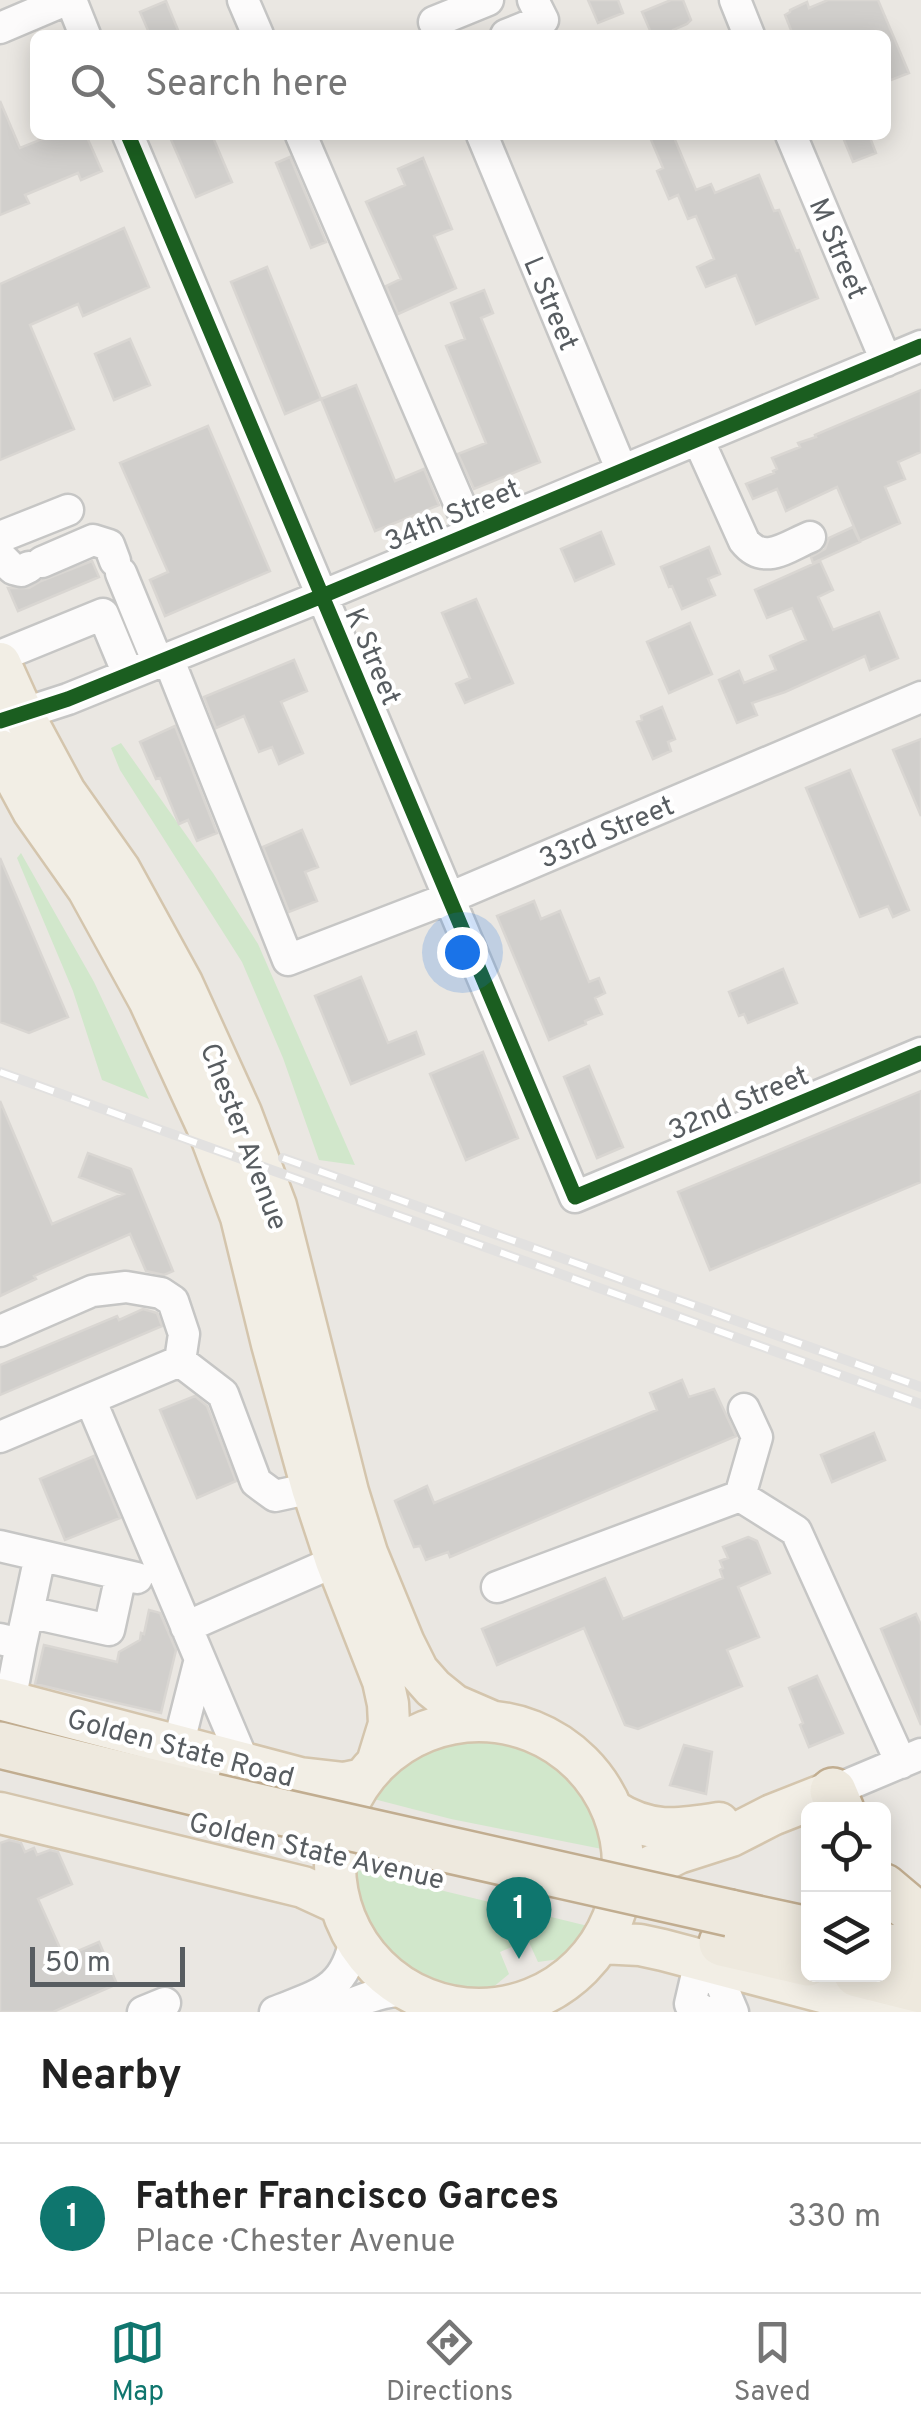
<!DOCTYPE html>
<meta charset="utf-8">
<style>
:root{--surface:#fff;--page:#f6f6f6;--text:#222;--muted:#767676;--line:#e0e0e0;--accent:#0f766e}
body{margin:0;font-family:Overpass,sans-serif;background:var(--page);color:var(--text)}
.controls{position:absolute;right:30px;bottom:30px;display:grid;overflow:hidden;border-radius:15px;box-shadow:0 5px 25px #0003}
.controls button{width:90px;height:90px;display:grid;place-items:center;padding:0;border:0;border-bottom:2px solid var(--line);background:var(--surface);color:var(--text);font:50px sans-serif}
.scale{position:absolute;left:30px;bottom:25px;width:155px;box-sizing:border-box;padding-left:10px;border:5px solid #585d61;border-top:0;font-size:28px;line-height:35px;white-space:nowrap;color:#585d61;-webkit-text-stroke:8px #fff;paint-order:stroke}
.you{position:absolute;left:462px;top:952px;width:35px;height:35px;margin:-25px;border:8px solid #fff;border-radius:50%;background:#1a73e8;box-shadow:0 0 0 15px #1a73e833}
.badge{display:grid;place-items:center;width:65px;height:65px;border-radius:50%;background:var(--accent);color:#fff;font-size:32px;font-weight:700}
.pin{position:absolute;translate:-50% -82px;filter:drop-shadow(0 2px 5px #0008)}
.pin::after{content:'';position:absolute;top:52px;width:35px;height:30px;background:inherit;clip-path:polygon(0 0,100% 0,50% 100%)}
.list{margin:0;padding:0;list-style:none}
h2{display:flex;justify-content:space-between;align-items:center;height:130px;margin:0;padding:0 40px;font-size:42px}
h2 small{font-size:32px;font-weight:400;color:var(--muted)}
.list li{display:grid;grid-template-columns:65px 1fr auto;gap:30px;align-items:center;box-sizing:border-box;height:150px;padding:0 40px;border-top:2px solid var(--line)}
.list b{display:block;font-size:38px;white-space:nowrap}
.list p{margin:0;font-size:32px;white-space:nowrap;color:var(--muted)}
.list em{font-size:32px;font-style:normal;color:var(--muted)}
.icon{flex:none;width:55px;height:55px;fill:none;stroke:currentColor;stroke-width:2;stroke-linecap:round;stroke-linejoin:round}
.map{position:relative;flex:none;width:921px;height:2012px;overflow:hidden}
.search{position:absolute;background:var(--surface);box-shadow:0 5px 25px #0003;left:30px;right:30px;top:30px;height:110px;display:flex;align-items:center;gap:25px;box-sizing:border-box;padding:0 35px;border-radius:15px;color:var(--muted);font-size:38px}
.sheet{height:280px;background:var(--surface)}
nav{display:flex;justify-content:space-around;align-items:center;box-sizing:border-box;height:140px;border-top:2px solid var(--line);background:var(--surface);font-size:28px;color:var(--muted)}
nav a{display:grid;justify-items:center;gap:5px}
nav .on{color:var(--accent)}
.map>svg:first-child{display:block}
.green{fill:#d1e7cb}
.building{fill:#d1cfcc;stroke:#d9d6d2;stroke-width:2.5}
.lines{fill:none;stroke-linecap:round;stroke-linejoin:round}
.minor-casing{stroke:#c6c6c5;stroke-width:35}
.major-casing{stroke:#d4c5ad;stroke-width:45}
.highway-casing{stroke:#c1ad90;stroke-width:50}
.minor{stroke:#fcfbfb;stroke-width:30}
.major{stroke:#f2eee5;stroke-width:40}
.highway{stroke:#eee9de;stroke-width:45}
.rail-casing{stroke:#e2e1e0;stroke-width:10}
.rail{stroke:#fff;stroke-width:6;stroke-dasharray:19;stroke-linecap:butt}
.highway-bridge-casing{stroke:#c1ad90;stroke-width:50;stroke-linecap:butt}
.highway-bridge{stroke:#eee9de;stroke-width:45}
.cycleway-casing{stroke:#fff;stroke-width:21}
.cycleway{stroke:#1b5e20;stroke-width:15}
.labels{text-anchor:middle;stroke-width:8;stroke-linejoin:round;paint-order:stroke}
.street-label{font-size:28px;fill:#585d61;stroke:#fff}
</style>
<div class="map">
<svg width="921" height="2012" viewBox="0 0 921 2012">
<rect width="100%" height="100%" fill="#eae7e2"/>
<path class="green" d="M121 743 213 873 258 944 355 1165 319 1160 283 1058 242 962 120 770 111 748Z
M21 853 94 982 149 1099 102 1080 73 991 17 858Z
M481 1736C497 1738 514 1739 529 1745 576 1763 597 1804 607 1850L451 1819 370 1798C404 1755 425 1740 481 1736Z
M349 1868 592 1927 572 1960 567 1958 538 1962 528 1940 500 1952 509 1974 486 1993V1998C414 1996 349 1943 349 1868Z"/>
<path class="building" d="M588 0H618L623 13 598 23Z
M671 0H683L691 20 687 24 673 30 674 35H652L642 12Z
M828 0H878L909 73 886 82V35H793L785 15 790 12V10L807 2 809 8Z
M166 1 180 35H150L140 12Z
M0 101 20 148 52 135H86L102 171 81 180 78 173 25 195 29 203 0 215Z
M169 135H212L232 182 196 197Z
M649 135H673L696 190 711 184 715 193 759 175 774 211 779 210 796 251 799 250 818 298 756 324 736 275 706 287 697 267 714 259 696 216 688 219 678 195 669 199 657 171 663 168Z
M842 135H869L876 153 853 162Z
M290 157 326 242 311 248 276 163Z
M423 158 452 229 434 236 456 288 398 314 386 286 401 279 366 202 405 185 398 169Z
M124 228 149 287 83 316 78 304 30 325 74 429 0 460V284Z
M267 267 321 399 285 414 231 282Z
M484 290 493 313 481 318 540 462 474 489 458 454 486 443 446 346 465 339 451 303Z
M130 339 150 385 114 400 95 354Z
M356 385 395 481 424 469 439 505 375 531 321 399Z
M921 390V452L898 462 905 479 885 487 900 523 860 541 837 487 786 511 777 489 753 499 746 484 774 473 773 471 777 469 772 458 800 447 798 443 816 437 815 435Z
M208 426 270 571 165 616 150 580 168 572 120 463Z
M853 527 860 542 813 563 811 557 825 549 829 538Z
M601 532 614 564 575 581 561 549Z
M709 547 720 574 708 579 715 595 682 609 672 586 669 587 661 567Z
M92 561 99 577 18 611 8 588H29L41 581Z
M820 561 833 590 818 597 833 630 879 612 898 658 870 670 865 656 785 692 752 703 757 715 737 723 719 680 739 671 744 683 776 670 770 656 806 640 792 608 767 618 755 590Z
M476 599 513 683 465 703 456 684 470 678 442 613Z
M690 623 712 674 669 693 647 642Z
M294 660 307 691 281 702 303 753 279 764 272 747 259 752 244 716 216 728 204 697Z
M662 707 675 739 668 742 671 751 653 759 637 722 642 720 641 716Z
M175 726 217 833 197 841 188 820 179 824 160 778 156 779 140 742Z
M921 739V816L893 750Z
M850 770 909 910 893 917 888 906 860 917 806 788Z
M302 830 318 867 305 872 317 901 289 912 263 847Z
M0 858 68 1017 29 1033 0 1022Z
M534 901 541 919 560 911 589 982 599 978 605 993 595 998 602 1014 585 1021 586 1024 549 1040 497 916Z
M783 969 797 1003 748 1023 744 1014 739 1016 729 992Z
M361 977 388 1043 416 1032 424 1054 351 1084 315 996Z
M483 1052 518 1138 466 1160 430 1074Z
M589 1066 623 1147 597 1158 564 1077Z
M921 1091V1182L710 1270 678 1192Z
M0 1101 52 1224 123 1194 79 1177 88 1153 131 1169 173 1271 164 1275 146 1271 130 1234 34 1276 36 1279 0 1296Z
M143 1309 157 1313 162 1326 0 1395V1365L117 1316 119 1320Z
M682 1380 689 1397 714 1389 736 1436 450 1557 448 1552 426 1560 420 1546 414 1547 395 1501 427 1486 434 1503 657 1410 650 1393Z
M195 1396 207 1406 236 1481 197 1498 160 1410Z
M874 1433 885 1460 832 1482 821 1455Z
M94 1456 120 1518 65 1540 40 1479Z
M748 1537 757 1541 770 1573 738 1587 759 1637 727 1650 742 1686 638 1729 625 1725 584 1628 497 1665 482 1629 605 1578 623 1619 723 1578 720 1570 723 1568 720 1561 728 1558 723 1547Z
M149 1610 160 1613 176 1650 161 1713 35 1684 44 1645 117 1662 119 1652 140 1640 141 1633 144 1634Z
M916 1614 921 1625V1725L881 1629Z
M817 1676 843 1733 809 1747 800 1725 803 1723 789 1688Z
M684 1745 712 1752 706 1794 670 1785Z
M9 1840 21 1843 25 1852 34 1848 37 1855 50 1850 58 1852 72 1884 38 1899 64 1957 99 1942 117 1984 53 2012H0V1843Z"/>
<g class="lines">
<g class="minor-casing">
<path id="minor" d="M71 0 85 35
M243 0 258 35
M735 0 749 35
M434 22 488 0
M0 28 66 0
M506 35 543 20 533 0
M128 135 575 1197 921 1053
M301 135 472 533
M482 135 622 471
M791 135 886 361
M698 439 744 541C764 566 786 547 810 537
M0 537 68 510
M0 556 13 569 21 571 29 567
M42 562 93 540 109 545 115 561
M121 573 158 663
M0 656 103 614 128 674
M168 658 288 960 449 898 921 697
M0 721 68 699 322 596 921 346
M0 1331 92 1291 126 1287 161 1293 173 1301 184 1334 180 1361
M180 1361 223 1394 256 1482 275 1496 312 1488
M90 1399 244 1763
M0 1437 180 1361
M740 1496 757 1437 744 1409
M0 1546 137 1578
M497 1587 740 1496 796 1531 901 1763
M28 1612 40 1556
M186 1627 336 1561
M0 1639 21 1644 28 1612 109 1630 121 1575
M10 1702 21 1644
M178 1746 200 1659
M833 1791 921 1754
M700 1961 690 2004 706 2012
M713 1965 733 2012
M143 2012 165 2003
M275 2012C319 1994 345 1991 355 1939
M331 2012C357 2002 382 1989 410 1991"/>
</g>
<g class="major-casing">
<path id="major" d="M0 663 23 714 65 792 120 870 182 983 241 1113 276 1206 348 1492 367 1553 404 1643 418 1671 433 1688 454 1705 491 1721
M0 750 33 811 88 889 149 1000 207 1126 241 1217 272 1344 312 1488 336 1561 383 1681 388 1704 389 1724 377 1763
M0 1699 300 1778 344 1783 363 1779
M335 1865a144 144 0 1 1 288 0a144 144 0 1 1-288 0Z
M612 1810C649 1834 677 1830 719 1823
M0 1813 303 1887 340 1904
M622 1881 678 1853 731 1836 772 1815 833 1791
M600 1943 640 1945 663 1950 898 2012"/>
</g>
<g class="highway-casing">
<path id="highway" d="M0 1745 214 1797
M833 1791 841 1810
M884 1887 910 1909 921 1914
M730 1913 808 1930
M722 1943 808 1963
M884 1946 921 1954
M857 1974 921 1990"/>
</g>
<use href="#minor" class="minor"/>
<use href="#major" class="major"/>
<use href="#highway" class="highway"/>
<g class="rail-casing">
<path id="rail" d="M0 1072 921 1404
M283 1158 921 1387"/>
</g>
<use href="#rail" class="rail"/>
<g class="highway-bridge-casing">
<path id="highway-bridge" d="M214 1797 730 1913"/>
</g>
<use href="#highway-bridge" class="highway-bridge"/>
<g class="cycleway-casing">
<path id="cycleway" d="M128 135 575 1197 921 1053
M0 721 68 699 322 596 921 346"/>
</g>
<use href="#cycleway" class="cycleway"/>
</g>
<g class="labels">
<g class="street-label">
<text transform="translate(839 248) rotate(67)" y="10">M Street</text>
<text transform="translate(552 303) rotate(67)" y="10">L Street</text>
<text transform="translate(452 514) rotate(-23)" y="10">34th Street</text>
<text transform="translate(374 656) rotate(67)" y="10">K Street</text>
<text transform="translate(606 831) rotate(-23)" y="10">33rd Street</text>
<text transform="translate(738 1102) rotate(-23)" y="10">32nd Street</text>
<text transform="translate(245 1136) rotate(69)" y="10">Chester Avenue</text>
<text transform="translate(181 1747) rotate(15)" y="10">Golden State Road</text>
<text transform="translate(317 1850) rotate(13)" y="10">Golden State Avenue</text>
</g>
</g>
</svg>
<div class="controls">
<button><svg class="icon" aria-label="locate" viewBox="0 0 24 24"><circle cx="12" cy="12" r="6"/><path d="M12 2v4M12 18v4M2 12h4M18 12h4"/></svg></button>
<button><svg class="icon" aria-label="layers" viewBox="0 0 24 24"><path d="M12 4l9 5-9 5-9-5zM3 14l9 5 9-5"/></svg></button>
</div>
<div class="scale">50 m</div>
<div class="you"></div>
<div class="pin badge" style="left:519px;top:1959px">1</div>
<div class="search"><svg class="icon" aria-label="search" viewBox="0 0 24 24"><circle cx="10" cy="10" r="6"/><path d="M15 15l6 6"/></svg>Search here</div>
</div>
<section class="sheet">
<h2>Nearby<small></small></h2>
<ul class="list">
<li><span class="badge">1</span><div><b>Father Francisco Garces</b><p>Place · Chester Avenue</p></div><em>330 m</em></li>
</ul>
</section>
<nav>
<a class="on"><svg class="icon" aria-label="map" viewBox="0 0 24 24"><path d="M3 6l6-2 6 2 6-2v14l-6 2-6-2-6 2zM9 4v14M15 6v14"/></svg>Map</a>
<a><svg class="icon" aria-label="directions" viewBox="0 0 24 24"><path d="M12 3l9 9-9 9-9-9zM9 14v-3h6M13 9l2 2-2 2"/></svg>Directions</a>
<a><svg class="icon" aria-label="saved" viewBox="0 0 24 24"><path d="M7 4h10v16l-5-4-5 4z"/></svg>Saved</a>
</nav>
